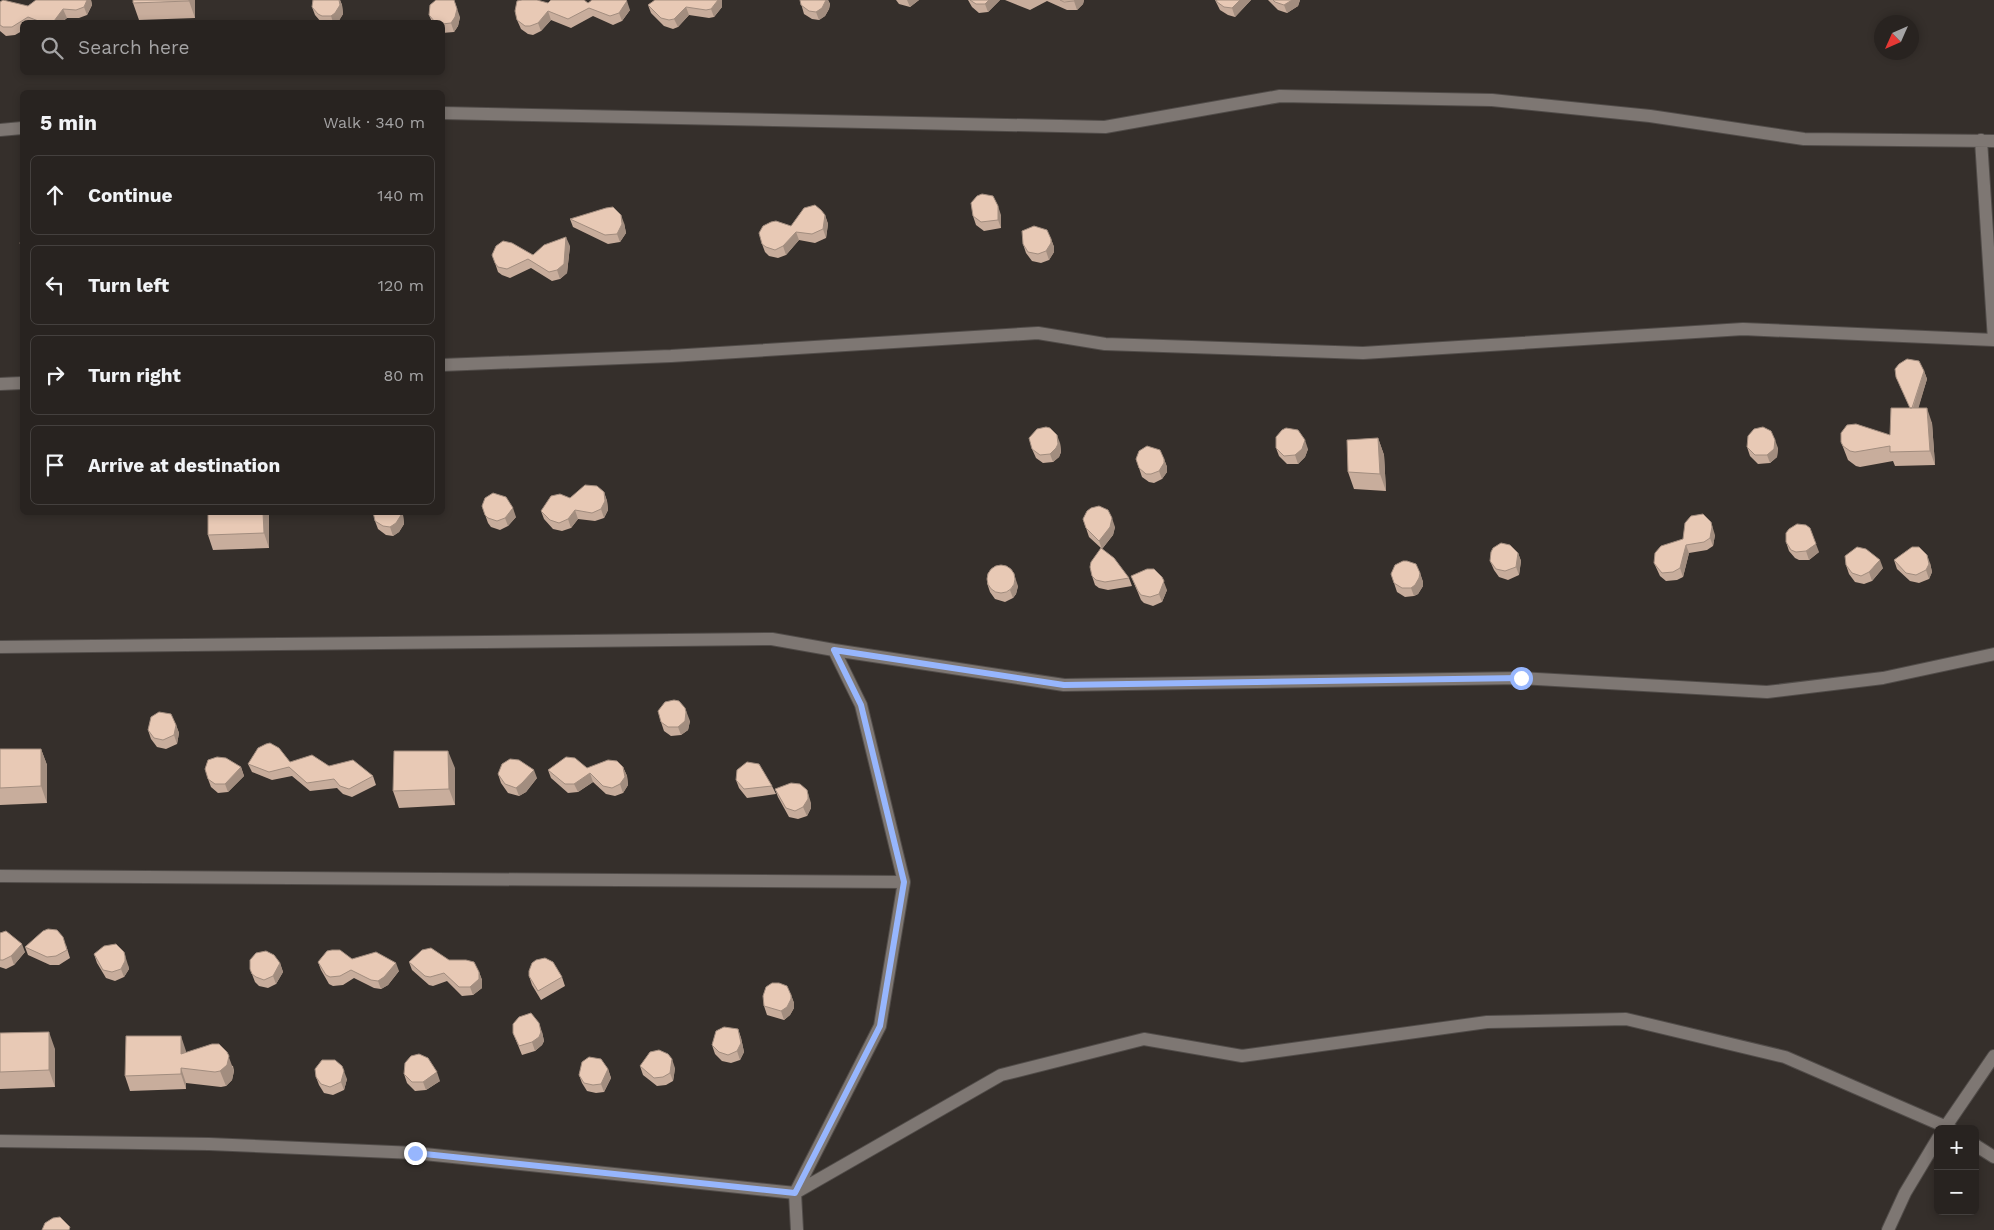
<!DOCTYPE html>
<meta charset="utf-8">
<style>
:root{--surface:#282320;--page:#342f2d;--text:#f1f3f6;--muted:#a5a4a5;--line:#44403e}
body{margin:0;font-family:"Work Sans",sans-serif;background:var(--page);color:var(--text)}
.controls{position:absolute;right:15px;bottom:15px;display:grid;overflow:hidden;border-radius:8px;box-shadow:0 2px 8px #0003}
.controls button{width:45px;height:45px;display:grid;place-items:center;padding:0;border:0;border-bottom:1px solid var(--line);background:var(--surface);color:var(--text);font:25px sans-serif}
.compass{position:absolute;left:1874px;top:15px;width:45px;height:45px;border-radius:50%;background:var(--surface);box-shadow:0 2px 8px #0003;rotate:225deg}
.stop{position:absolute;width:15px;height:15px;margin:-11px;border:4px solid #97b6fd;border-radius:50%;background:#fff}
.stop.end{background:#97b6fd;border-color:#fff;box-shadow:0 1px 5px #0008}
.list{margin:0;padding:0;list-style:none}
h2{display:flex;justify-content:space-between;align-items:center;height:65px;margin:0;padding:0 20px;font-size:21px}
h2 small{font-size:16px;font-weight:400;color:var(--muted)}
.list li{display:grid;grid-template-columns:32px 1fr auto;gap:15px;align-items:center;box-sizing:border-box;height:80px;margin:0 10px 10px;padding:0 10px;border:1px solid var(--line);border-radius:8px}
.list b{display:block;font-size:19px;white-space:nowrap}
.list em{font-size:16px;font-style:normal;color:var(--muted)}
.icon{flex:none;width:28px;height:28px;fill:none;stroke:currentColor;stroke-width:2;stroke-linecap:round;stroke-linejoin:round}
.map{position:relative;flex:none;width:1994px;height:1230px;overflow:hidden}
.search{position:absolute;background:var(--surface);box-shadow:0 2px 8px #0003;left:20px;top:20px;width:425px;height:55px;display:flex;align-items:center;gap:12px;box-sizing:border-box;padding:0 18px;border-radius:8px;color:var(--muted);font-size:19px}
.panel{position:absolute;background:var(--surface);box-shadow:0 2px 8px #0003;left:20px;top:90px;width:425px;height:425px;border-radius:8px}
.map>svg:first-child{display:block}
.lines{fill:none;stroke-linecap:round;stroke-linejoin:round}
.minor-casing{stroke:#514c49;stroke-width:14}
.minor{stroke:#7e7773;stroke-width:12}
.wall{fill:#c8ad9c}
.shaded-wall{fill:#a28d7f}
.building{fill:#e8c9b5;stroke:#a28d7f}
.route{stroke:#97b6fd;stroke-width:6}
</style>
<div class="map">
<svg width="1994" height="1230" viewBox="0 0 1994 1230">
<rect width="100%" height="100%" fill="#352f2b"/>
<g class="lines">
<g class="minor-casing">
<path id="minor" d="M442 113 1105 127 1280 96 1492 100 1650 116 1804 139 1994 141
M0 130 22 128
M1981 140 1994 340
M442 365 671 356 1038 333 1105 344 1363 353 1743 329 1994 340
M0 384 22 383
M0 647 772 639 834 650 861 705 904 882 880 1026 795 1193 797 1230
M834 650 1064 685 1521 678 1767 692 1883 678 1994 654
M0 876 904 882
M1944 1129 1994 1056
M0 1141 209 1144 415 1153 795 1193 1001 1075 1144 1039 1242 1056 1487 1022 1626 1019 1785 1057 1951 1129
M1975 1145 1994 1157
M1888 1230 1905 1193 1938 1138"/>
</g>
<use href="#minor" class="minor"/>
</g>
<path class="wall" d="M36 0H91L92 5 87 15 79 18H67L62 22H22V31L15 35 6 36 0 31V2L28 6Z
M195 0V18L139 20 133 3Z
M313 0H340L342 5 343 14 338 22H321L315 15 312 7Z
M655 0H722V7L714 17 709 18 689 15 678 27 673 29 664 26 651 13 648 5Z
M800 0H828L830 4 829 9 825 16 819 20 812 19 804 14Z
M896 0H919L910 7 899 4Z
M968 0H1000L988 12 979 13 972 7Z
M1005 0H1084L1083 4 1077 10H1067L1047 1 1030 10Z
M1215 0H1251L1235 17 1228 15 1220 10Z
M1268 0H1300L1298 6 1287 13 1278 10Z
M548 3H588L630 10 622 21 613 25 593 16 571 28 551 20 541 31 533 35 528 34 521 29 517 20Z
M429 15 460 17 458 26 454 32 442 33V22H432Z
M825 215 828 224 826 238 815 243 799 240 786 255 778 258 769 256 765 252 762 244 791 226Z
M1001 215V228L984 231 976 225 973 216Z
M570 219 624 223 626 233 620 242 608 244 573 227Z
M1051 239 1054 247V252L1049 260 1041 263 1032 261 1026 253 1023 244Z
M570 246 567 273 560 279 552 281 531 268 510 278 502 275 498 272 495 263Z
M1924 371 1927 379 1918 408 1932 423 1935 465 1895 466 1893 461 1860 467 1856 466 1848 460 1841 442 1890 435 1910 408 1896 377Z
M1378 438 1384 455 1386 491 1354 489 1348 472Z
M1060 443 1061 452 1059 457 1053 462 1043 463 1036 458 1032 449Z
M1747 447 1778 448 1777 457 1770 463 1758 464 1750 456Z
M1276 448 1308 449 1305 457 1298 464H1287L1279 456Z
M1136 459H1164L1167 467V472L1162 479 1154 483 1149 482 1142 477Z
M604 492 607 501 608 510 604 518 595 521 578 519 571 528 562 531 553 529 544 519 541 511 570 498Z
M482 506 516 517 508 526 500 530 491 527 488 523Z
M208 512H269V548L213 550 208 535Z
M403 515 404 524 399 532 393 536 386 535 378 529 375 521Z
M1083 519 1115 527 1113 535 1102 549 1129 578 1132 586 1108 590 1099 588 1095 585 1092 576 1101 548 1089 537Z
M1715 535 1713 546 1707 550 1689 553 1683 577 1677 580 1666 581 1660 576 1654 563 1683 539Z
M1786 542 1819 552 1809 560H1799L1795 558 1789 551Z
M1518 553 1521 561 1519 575 1508 580 1499 577 1494 570 1490 561Z
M1894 560 1930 563 1932 572 1929 579 1919 583 1910 581 1897 569Z
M1846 565 1883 568 1872 581 1864 584 1855 582 1849 574Z
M1420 573 1423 582V586L1418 594 1414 596 1405 597 1397 592 1394 583Z
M1131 576 1167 590 1162 602 1153 606 1144 603 1141 600Z
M987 583 1018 586 1016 594 1013 598 1005 602 995 599 990 592Z
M690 721 688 730 681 735 671 736 664 731 661 722Z
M176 725 179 733 177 744 166 749 157 747 151 739 148 730Z
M0 749H41L47 765V803L0 805Z
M290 762 329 766 373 776 376 785 352 797 343 794 337 788 310 791 292 776 272 780 252 772 248 764Z
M241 767 244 776 228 792 218 793 211 787 208 779Z
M623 767 627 776 628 785 623 793 615 796 606 794 593 782 578 792 568 793 551 778 548 770 587 768Z
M455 768V805L399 808 393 791Z
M498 774 537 778 526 792 519 796 508 793 501 783Z
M736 780 772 786 776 794 747 798 739 788Z
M775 789 811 803V808L807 816 798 819 789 817 778 797Z
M0 933 25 952 14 965 6 969 0 967Z
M66 945 70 958 59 965H50L28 955 25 947Z
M94 954 128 965 129 969 124 977 115 981 106 978 97 963Z
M352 959 399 971 388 985 381 989 374 988 354 978 343 985 333 986 329 984 321 970 318 962Z
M449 960 479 972 482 980V988L473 995 462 996 447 981 433 986 429 985 412 970 409 962Z
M280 963 283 972 276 984 268 988 259 986 255 982 250 969Z
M529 976 562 977 565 986 541 1000 532 985Z
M791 995 794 1003V1008L790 1015 784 1020 767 1015 764 1006Z
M738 1029 741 1038 744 1052 740 1060 731 1063 722 1061 715 1054 712 1045Z
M542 1032 544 1041 542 1045 535 1051 522 1055 513 1033Z
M0 1033 55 1049V1087L0 1089Z
M186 1051V1052L233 1066 234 1071 232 1080 226 1086 221 1087 186 1083V1089L130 1091 125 1076Z
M640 1066 675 1068 674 1075 673 1081 666 1085 657 1086 643 1075Z
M608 1069 611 1078 604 1092 596 1093 587 1091 582 1083 579 1075Z
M404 1074 440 1081 426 1090 415 1091 407 1083Z
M316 1077 347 1079 344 1090 333 1095 324 1093 319 1085Z"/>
<path class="shaded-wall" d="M87 0H91L92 5 87 15 84 7Z
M189 0H195V18L189 1Z
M339 0H340L342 5 343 14 338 22H333L331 16Z
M454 0 460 17 458 26 454 32 451 23Z
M718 0H722V7L714 17 711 9Z
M826 0H828L830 4 829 9 825 16 819 20 816 12Z
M907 0H919L910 7Z
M989 0H1000L988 12 985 4Z
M1075 0H1084L1083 4 1077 10 1074 1Z
M1240 0H1251L1235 17 1232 8Z
M1292 0H1300L1298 6 1287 13 1284 5Z
M627 1 630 10 622 21 619 13Z
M686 7 689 15 678 27 674 19Z
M63 9 67 18 62 22H54V21Z
M548 11 551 20 541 31 538 23Z
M998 206 1001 215V228L998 220Z
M621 215 624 223 626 233 620 242 617 234Z
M825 215 828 224 826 238 823 229Z
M796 232 799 240 786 255 783 246Z
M566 237 570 246 567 273 560 279 557 270Z
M1051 239 1054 247V252L1049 260 1046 251Z
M1924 371 1927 379 1915 420 1912 411Z
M1927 408 1932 423 1935 465 1930 451Z
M1057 435 1060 443 1061 452 1059 457 1053 462 1050 454Z
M1378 438 1384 455 1386 491 1380 474Z
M1305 440 1308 449 1305 457 1298 464 1295 455Z
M1775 440 1778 448 1777 457 1770 463 1767 455Z
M1164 459 1167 467V472L1162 479 1159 471Z
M604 492 607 501 608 510 604 518 601 509Z
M513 508 516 517 508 526 505 518Z
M575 510 578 519 571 528 568 519Z
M263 512H269V548L264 533Z
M401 512H402L403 515 404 524 399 532 393 536 390 527Z
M1112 518 1115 527 1113 535 1102 549 1099 541Z
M1711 522 1715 535 1713 546 1710 538Z
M1816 544 1819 552 1809 560 1806 551Z
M1686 545 1689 553 1683 577 1680 568Z
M1518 553 1521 561 1519 575 1516 567Z
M1927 555 1930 563 1932 572 1929 579 1926 570Z
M1880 560 1883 568 1872 581 1869 572Z
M1420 573 1423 582V586L1418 594 1414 596 1411 588Z
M1015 577 1018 586 1016 594 1013 598 1010 590Z
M1162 577 1167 590 1162 602 1159 594Z
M685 708 690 721 688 730 681 735 678 727Z
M176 725 179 733 177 744 174 735Z
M41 749 47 765V803L41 786Z
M448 751 455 768V805L449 789Z
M241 767 244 776 228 792 225 784Z
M623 767 627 776 628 785 623 793 620 784Z
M534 770 537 778 526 792 519 796 516 788Z
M590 773 593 782 578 792 574 784Z
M807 790 811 803V808L807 816 803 807Z
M22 944 25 952 14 965 11 956Z
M124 952 128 965 129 969 124 977 121 969Z
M280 963 283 972 276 984 273 976Z
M396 963 399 971 388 985 381 989 378 981Z
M479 972 482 980V988L473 995 470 987Z
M791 995 794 1003V1008L790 1015 784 1020 781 1011Z
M539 1023 542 1032 544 1041 542 1045 535 1051 532 1042Z
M738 1029 741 1038 744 1052 740 1060 737 1051Z
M49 1032 55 1049V1087L49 1070Z
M181 1036 186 1051V1069L181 1054Z
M227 1052 234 1071 232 1080 226 1086 220 1071Z
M672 1059 675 1068 674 1075 673 1081 670 1073Z
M342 1066 347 1079 344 1090 341 1082Z
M181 1068 186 1083V1089L181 1074Z
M608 1069 611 1078 604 1092 601 1084Z
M437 1072 440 1081 426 1090 423 1082Z"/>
<path class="building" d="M3 0 28 6 36 0H87L84 7 76 10 63 9 54 21 49 22H41L28 17 12 27H3L0 25V2Z
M133 0H189V1L133 3Z
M313 0H339L340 5 335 13 331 16H322L318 14 312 7Z
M436 0H454L457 9 455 17 451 23 442 24V22H435L429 15 430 5Z
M522 0H537L548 3 551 0H584L588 3 592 0H626L627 1 619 13 610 16 589 8 568 19 548 11 538 23 530 26H525L517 20 515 11 517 1Z
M655 0H718L711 9 706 10 686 7 674 19 669 20 661 18 648 5Z
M800 0H826L822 8 816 12 809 11 801 5Z
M970 0H989L985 4H976Z
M1060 0H1075L1074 1 1064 2Z
M1216 0H1240L1232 8 1224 7 1217 2Z
M1273 0H1292L1284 5 1275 2Z
M982 194 993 196 998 206V220L981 222 973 216 971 203 977 196Z
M815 205 821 210 825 215 823 229 812 234 796 232 783 246 775 250 766 247 762 244 759 233 763 226 771 222 776 221 791 226 804 208Z
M613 207 621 215 622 224 617 234 605 235 570 219 606 208Z
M1034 226 1047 230 1051 239V243L1046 251 1038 254 1028 252 1023 244 1022 231Z
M566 237 564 264 557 270 549 272 528 259 507 269 498 267 495 263 492 255 496 246 503 241 512 243 533 255 544 245Z
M22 239V248L20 243Z
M1907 359 1919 361 1924 371 1912 408H1910L1896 377 1895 369 1899 364Z
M1891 408H1927L1930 451 1890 452V446L1855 452 1850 451 1843 446 1841 442V433L1847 425 1856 424 1890 435Z
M1046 427 1050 428 1057 435 1058 444 1056 448 1050 454 1040 455 1032 449 1029 438 1037 429Z
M1763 427 1771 431 1775 440 1774 449 1767 455H1755L1747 447 1748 436 1754 429Z
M1286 428 1298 430 1305 440 1302 449 1295 455 1284 456 1276 448V437L1282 430Z
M1378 438 1380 474 1348 472 1347 440Z
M1147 446 1160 450 1164 459V463L1159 471 1151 474H1146L1139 468 1136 459 1139 451Z
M585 485 597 486 604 492 605 501 601 509 592 513 575 510 568 519 559 523 550 520 541 511 551 496 560 494 570 498Z
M493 493 506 497 513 508 505 518 497 521 488 518 485 515 482 506 485 498Z
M1099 506 1108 510 1112 518 1110 527 1099 541 1086 528 1083 519 1087 511 1091 508Z
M208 512H263L264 533 208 535Z
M373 512H401V515L396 523 390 527 383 526 375 521Z
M1703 514 1711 522 1712 527 1710 538 1704 542 1686 545 1680 568 1673 572 1662 573 1657 567 1654 563 1655 553 1661 546 1683 539 1685 523 1691 516Z
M1797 524 1806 525 1810 528 1816 544 1806 551 1796 552 1791 550 1786 542V533L1789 529Z
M1501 543 1510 545 1518 553 1516 567 1505 571 1496 569 1490 561 1491 552 1493 548Z
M1857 547 1866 549 1880 560 1869 572 1861 576 1852 573 1846 565 1845 556Z
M1912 547H1919L1927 555 1929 564 1926 570 1916 575 1906 573 1894 560Z
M1101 548 1114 558 1129 578 1105 582 1096 580 1092 576 1090 567 1091 562Z
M1403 561H1407L1416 564 1420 573 1419 578 1415 585 1411 588H1402L1394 583 1391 574 1395 565Z
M987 579a14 14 0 1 1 28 0a14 14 0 1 1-28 0Z
M1147 569H1154L1162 577 1164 581 1159 594 1150 597 1141 595 1138 591 1131 576Z
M674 700 679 701 685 708 686 712 685 721 678 727H668L661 722 658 711 665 702Z
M159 712 171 714 176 725 174 735 163 740 154 738 148 730 151 717Z
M270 743 279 748 290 762 312 755 329 766 353 760 373 776 349 789 340 786 334 779 307 783 289 767 269 772 248 764 258 748 266 744Z
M0 749H41V786L0 788Z
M394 751H448L449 789 393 791Z
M217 757 226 758 241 767 225 784H215L208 779 205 769 208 760Z
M566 757 575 758 587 768 608 760 617 761 623 767 625 777 620 784 612 788 603 786 590 773 574 784H565L548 770Z
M510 759 519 760 534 770 522 783 516 788 505 784 498 774 502 764Z
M747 762 759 764 772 786 744 789 736 780 737 770Z
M791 783 800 784 807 790 808 795V799L803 807 795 811 786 808 775 789Z
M48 929 57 930 63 937 67 950 56 956 47 957 25 947 43 931Z
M6 931 22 944 11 956 3 960H0V933Z
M116 944 124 952 125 956V961L121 969 112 972 103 970 94 954 104 946Z
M431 948 449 960H466L474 962 479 972V979L470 987H459L444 973 430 977 425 976 409 962 422 950Z
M332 950H340L352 959 376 952 396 963 384 977 378 981 371 980 351 970 340 976 330 977 326 975 318 962 327 951Z
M266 951 274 955 280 963 273 976 264 980 256 977 252 974 250 969V960L256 953Z
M545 958 553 962 562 977 538 991 529 976V971L532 963 536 960Z
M772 983H779L787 986 791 995V999L787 1007 781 1011 764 1006 763 996 766 987Z
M531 1013 539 1023 541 1032 539 1037 532 1042 519 1046 513 1033V1024L519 1017Z
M724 1027 738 1029 741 1043 737 1051 728 1055 719 1052 712 1045 716 1031Z
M49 1032V1070L0 1072V1033Z
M126 1036H181V1054L212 1044H219L227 1052 229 1056 227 1065 220 1071 215 1072 181 1068V1074L125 1076Z
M659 1050 668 1054 672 1059 670 1073 663 1077 654 1078 640 1066 650 1052Z
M419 1054 428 1058 437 1072 423 1082H412L404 1074 405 1063 411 1056Z
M589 1057 601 1059 608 1069 601 1084 593 1085 584 1083 579 1075 582 1062Z
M322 1060H335L342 1066 344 1071 341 1082 330 1087 321 1084 316 1077 315 1069Z
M60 1217 70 1227 69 1230H42L45 1223 53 1218Z"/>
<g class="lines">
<path class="route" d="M415 1153 795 1193 880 1026 904 882 861 705 834 650 1064 685 1521 678"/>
</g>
</svg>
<div class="controls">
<button>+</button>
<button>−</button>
</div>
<svg class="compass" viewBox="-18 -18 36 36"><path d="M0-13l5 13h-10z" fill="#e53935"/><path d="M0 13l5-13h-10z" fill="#a5a4a5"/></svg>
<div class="stop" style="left:1521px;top:678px"></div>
<div class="stop end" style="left:415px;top:1153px"></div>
<div class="search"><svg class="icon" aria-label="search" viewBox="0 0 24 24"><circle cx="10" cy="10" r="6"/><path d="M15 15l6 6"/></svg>Search here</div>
<section class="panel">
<h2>5 min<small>Walk · 340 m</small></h2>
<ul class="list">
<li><svg class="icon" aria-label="ahead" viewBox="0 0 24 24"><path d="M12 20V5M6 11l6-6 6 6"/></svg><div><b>Continue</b></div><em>140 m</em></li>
<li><svg class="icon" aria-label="left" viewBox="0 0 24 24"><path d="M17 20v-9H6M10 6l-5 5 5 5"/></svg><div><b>Turn left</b></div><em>120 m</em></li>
<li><svg class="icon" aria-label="right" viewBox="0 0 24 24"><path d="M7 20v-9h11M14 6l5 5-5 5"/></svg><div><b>Turn right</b></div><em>80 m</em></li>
<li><svg class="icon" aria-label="arrive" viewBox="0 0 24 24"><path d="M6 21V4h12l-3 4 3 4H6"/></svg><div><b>Arrive at destination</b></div></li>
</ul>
</section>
</div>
